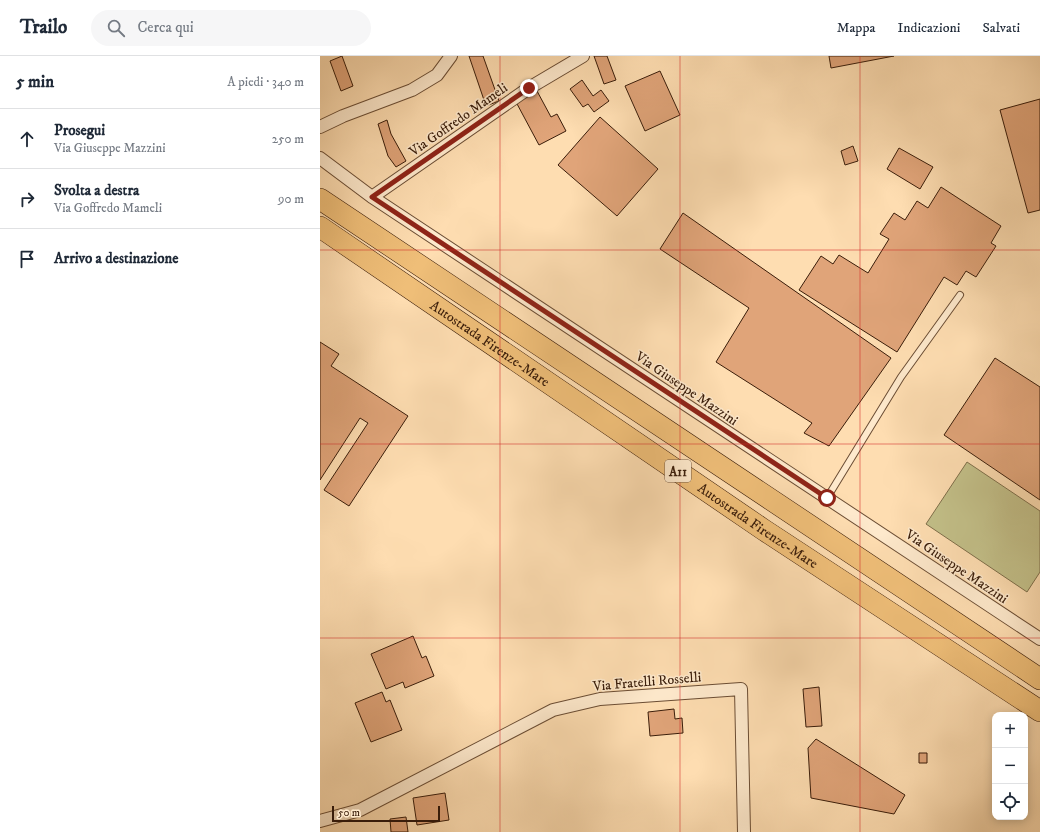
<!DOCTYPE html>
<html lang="it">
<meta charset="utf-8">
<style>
:root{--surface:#fff;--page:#f6f6f7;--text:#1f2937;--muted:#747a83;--line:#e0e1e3}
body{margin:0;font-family:"IM FELL DW Pica",serif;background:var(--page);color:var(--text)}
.controls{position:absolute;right:12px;bottom:12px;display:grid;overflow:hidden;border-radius:8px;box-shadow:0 2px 10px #0003}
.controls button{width:36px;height:36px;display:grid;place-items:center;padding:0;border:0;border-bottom:1px solid var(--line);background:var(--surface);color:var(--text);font:20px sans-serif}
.scale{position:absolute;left:12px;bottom:10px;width:108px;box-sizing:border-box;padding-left:4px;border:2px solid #3a1d0a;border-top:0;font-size:11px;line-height:14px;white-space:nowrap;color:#3a1d0a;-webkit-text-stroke:3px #fee9cc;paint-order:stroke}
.stop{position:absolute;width:12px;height:12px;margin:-9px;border:3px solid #8f2418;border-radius:50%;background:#fff}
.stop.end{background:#8f2418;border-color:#fff;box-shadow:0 1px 4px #0008}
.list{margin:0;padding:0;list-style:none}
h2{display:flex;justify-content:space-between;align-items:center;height:52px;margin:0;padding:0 16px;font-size:17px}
h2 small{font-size:13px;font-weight:400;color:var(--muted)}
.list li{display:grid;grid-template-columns:26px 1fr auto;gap:12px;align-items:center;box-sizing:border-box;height:60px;padding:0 16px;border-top:1px solid var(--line)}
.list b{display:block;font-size:15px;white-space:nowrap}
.list p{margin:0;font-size:13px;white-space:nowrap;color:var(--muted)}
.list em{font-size:13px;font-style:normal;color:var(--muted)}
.icon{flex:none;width:22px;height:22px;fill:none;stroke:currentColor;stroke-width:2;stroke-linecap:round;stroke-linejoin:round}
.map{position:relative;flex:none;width:720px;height:776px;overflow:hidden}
header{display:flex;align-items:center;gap:24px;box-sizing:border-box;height:56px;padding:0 20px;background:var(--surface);border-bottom:1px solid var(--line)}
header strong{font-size:19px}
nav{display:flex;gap:22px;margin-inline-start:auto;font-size:14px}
.search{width:280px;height:36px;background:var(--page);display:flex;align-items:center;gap:10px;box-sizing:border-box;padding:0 14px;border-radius:22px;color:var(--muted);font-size:15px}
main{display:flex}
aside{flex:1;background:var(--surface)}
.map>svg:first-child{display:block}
.green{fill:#c3c089;stroke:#7e6e4a}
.building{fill:#e0a479;stroke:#3a1d0a}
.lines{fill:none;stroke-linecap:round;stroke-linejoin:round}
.service-casing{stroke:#6b4d34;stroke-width:8}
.minor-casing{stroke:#6b4d34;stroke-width:14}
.motorway-casing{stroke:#3a1d0a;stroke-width:22}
.service{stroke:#fee9cc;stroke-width:6}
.minor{stroke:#fee9cc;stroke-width:12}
.motorway{stroke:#efbe78;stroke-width:21}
.route{stroke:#8f2418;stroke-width:5}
.grid{fill:none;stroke:#d62828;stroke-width:1;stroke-opacity:0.55}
.labels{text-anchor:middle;stroke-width:3;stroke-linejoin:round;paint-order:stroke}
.shield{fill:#fee9cc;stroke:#755a44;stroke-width:1}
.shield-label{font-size:13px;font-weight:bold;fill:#3a1d0a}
.street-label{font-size:14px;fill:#3a1d0a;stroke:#fee9cc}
</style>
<header>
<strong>Trailo</strong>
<div class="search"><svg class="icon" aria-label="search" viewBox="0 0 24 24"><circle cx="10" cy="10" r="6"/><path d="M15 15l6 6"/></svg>Cerca qui</div>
<nav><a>Mappa</a><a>Indicazioni</a><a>Salvati</a></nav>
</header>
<main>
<aside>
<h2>5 min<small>A piedi · 340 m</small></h2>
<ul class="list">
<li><svg class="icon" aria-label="ahead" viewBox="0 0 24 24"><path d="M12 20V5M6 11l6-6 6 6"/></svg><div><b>Prosegui</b><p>Via Giuseppe Mazzini</p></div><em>250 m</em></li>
<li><svg class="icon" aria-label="right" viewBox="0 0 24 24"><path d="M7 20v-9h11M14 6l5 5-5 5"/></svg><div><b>Svolta a destra</b><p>Via Goffredo Mameli</p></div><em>90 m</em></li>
<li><svg class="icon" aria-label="arrive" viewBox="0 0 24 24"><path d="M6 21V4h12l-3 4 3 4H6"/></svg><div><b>Arrivo a destinazione</b></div></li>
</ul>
</aside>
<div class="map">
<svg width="720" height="776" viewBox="0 0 720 776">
<rect width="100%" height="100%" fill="#feddb1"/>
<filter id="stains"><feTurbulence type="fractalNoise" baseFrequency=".005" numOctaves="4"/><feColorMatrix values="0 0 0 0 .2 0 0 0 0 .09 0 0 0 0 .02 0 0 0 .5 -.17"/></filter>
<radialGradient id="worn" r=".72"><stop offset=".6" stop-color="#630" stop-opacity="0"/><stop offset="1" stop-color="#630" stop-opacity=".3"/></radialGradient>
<path class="green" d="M647 406 720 455V516L707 536 606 468Z"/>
<path class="building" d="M22 0 33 30 21 35 10 5Z
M149 0H163L179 45 166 50Z
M274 0H287L296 24 284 28Z
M509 0H574L511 12Z
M340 15 360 59 325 75 305 30Z
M262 24 273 40 281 34 289 45 274 56 268 48 263 51 250 33Z
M217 35 231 61 237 58 246 75 219 89 196 46Z
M720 43V154L708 157 680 54Z
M280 61 338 113 297 160 238 109Z
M67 64 71 78 86 105 76 111 68 100 58 68Z
M533 90 538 105 525 109 521 95Z
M579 92 613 111 600 133 567 113Z
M621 131 681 170 671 187 676 190 656 221 646 215 637 229 624 221 577 296 479 234 501 200 513 208 519 199 548 217 569 183 560 178 574 157 585 164 597 145 608 152Z
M363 157 571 302 509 390 484 377 492 367 396 306 429 252 340 193Z
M0 286 19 298 11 310 88 360 29 450 4 434 48 367 40 362 0 424Z
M675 302 720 331V444L624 379Z
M93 580 102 602 106 600 114 620 85 632 83 626 66 633 51 598Z
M499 631 502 670 486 671 483 633Z
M62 636 66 646 70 644 82 674 51 686 35 647Z
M354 653 355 663 362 662 363 677 330 680 328 656Z
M496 683 585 739 574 758 491 742 488 692Z
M599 697H607V707H599Z
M125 737 129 764 97 769 93 742Z
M86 761 88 776H71L70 763Z"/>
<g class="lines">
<g class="service-casing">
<path id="service" d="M507 442 581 321 640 239"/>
</g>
<g class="minor-casing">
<path id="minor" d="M0 71 23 60 92 34 117 19 131 0
M0 102 52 141 720 583
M52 141 209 32 263 0
M0 765 40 754 233 654 280 643 421 633 424 776"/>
</g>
<g class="motorway-casing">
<g id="motorway">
<path d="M0 143 720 623"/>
<path id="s1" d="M0 171 444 474 720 655"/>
</g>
</g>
<use href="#service" class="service"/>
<use href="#minor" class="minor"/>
<use href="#motorway" class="motorway"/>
</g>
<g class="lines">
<path class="route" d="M209 32 52 141 507 442"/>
</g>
<path class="grid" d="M180 0V776M360 0V776M540 0V776M0 194H720M0 388H720M0 582H720"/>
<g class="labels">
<rect class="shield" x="345" y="404" width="26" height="22" rx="3"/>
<g class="shield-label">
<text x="358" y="420">A11</text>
</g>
<g class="street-label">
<text transform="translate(138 63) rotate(-35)" y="5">Via Goffredo Mameli</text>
<text dy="5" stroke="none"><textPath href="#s1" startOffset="206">Autostrada Firenze-Mare</textPath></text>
<text transform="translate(367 332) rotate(34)" y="5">Via Giuseppe Mazzini</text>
<text dy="5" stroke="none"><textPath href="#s1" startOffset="530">Autostrada Firenze-Mare</textPath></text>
<text transform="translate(637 510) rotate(34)" y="5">Via Giuseppe Mazzini</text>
<text transform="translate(327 625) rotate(-5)" y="5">Via Fratelli Rosselli</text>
</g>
</g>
<rect width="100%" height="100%" filter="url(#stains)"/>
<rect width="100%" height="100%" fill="url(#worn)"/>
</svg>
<div class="controls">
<button>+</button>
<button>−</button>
<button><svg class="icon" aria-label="locate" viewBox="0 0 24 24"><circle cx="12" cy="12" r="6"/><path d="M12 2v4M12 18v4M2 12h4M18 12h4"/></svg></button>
</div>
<div class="scale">50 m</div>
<div class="stop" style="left:507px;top:442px"></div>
<div class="stop end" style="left:209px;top:32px"></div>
</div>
</main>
